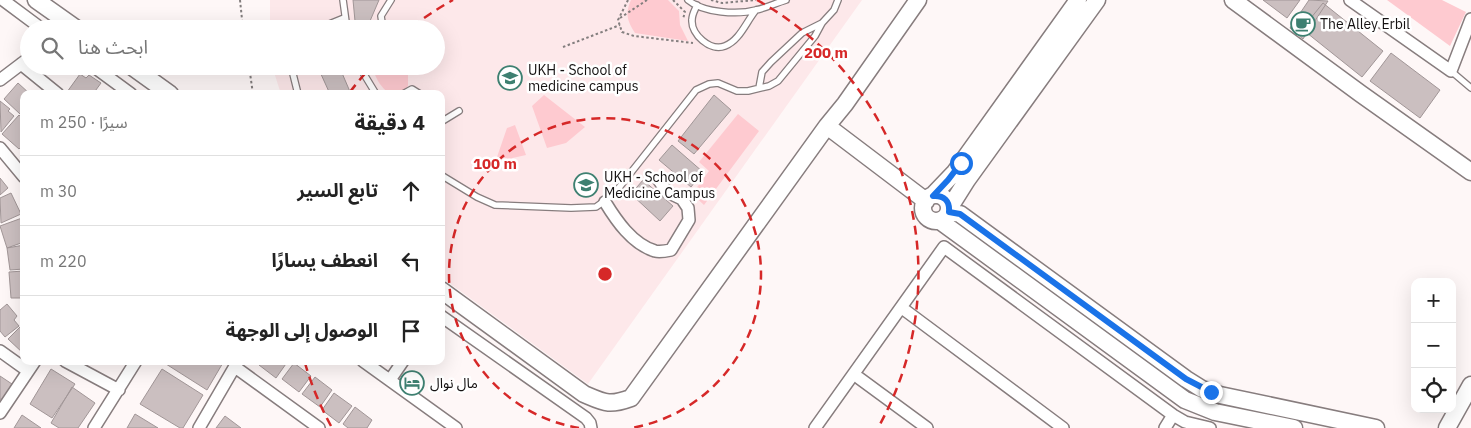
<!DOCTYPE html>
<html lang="ar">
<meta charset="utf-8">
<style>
:root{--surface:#fff;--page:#f6f6f6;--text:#222;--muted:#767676;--line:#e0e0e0}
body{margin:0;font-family:"IBM Plex Sans","Noto Sans Arabic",sans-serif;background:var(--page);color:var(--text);direction:rtl}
.controls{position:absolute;right:15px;bottom:15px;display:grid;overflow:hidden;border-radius:10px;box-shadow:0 5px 20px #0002}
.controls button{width:45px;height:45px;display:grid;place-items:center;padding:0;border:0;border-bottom:1px solid var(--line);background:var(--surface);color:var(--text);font:25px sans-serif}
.stop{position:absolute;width:15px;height:15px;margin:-11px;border:4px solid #1a73e8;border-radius:50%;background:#fff}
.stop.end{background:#1a73e8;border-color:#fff;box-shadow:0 1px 5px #0008}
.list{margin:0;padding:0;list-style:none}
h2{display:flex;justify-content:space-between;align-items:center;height:65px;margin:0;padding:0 20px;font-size:21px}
h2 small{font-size:16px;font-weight:400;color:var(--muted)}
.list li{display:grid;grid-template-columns:32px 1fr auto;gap:15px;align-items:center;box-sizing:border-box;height:70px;padding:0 20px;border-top:1px solid var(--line)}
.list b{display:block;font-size:19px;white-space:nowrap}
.list em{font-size:16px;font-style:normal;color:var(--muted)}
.icon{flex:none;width:28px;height:28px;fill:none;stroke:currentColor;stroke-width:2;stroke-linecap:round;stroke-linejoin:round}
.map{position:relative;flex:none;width:1471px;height:428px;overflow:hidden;direction:ltr}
.search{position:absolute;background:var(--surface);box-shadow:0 5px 20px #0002;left:20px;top:20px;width:425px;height:55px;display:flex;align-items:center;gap:12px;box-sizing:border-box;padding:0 18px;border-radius:28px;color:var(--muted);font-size:19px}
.panel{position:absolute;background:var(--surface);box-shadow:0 5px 20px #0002;left:20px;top:90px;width:425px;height:275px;border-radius:10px;direction:rtl}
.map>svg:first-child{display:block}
.built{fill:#fde8ea}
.green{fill:#fecad0}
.building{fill:#cbbfc0;stroke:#a19697}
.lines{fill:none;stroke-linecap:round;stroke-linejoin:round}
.lane-casing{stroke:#877d7e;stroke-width:8}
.street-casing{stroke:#877d7e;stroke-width:14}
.secondary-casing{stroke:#877d7e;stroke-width:19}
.path{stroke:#837e7e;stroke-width:2;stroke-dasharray:2.5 2.5;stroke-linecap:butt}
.lane{stroke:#fff;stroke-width:5.5}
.street{stroke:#fff;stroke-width:11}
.secondary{stroke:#fff;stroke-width:16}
.route{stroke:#1a73e8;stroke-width:6}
.ring{fill:none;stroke:#d62828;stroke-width:2.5;stroke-dasharray:9 6}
.labels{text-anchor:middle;stroke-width:5;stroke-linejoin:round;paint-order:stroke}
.poi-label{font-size:14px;fill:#141111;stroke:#fff;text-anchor:start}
.centre{fill:#d62828;stroke:#fff;stroke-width:2.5}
.ring-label{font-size:15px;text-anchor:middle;font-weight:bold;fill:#d62828;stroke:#fff;stroke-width:5;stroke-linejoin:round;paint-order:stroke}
</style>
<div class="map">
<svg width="1471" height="428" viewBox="0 0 1471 428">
<rect width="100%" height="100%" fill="#fef7f7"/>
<path class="built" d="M270 0H862L588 384 441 277V94H281L272 66H436V29H270Z"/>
<path class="green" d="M631 0H668L679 11 680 25 688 41 635 33C627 21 625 13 631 0Z
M1387 0H1442L1466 12 1450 46Z
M373 66H408V86C406 88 402 93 398 94 386 98 373 76 373 66Z
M544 95 585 127 566 143 547 148 532 106Z
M738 114 759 131 704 205 692 194 709 171 699 162Z
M515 125 526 155 508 159 497 157 507 128Z"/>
<path class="building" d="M353 0H379L370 21H355Z
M1263 0H1300L1287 18Z
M1309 0 1328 1 1303 39 1290 28Z
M1323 3 1383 51 1362 77 1302 29Z
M1391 53 1440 90 1420 118 1370 81Z
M332 66H339L351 94H330L320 72Z
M80 74 86 78 89 75 101 83 93 94H69L67 92Z
M18 83 30 94H24V109L20 114 4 99Z
M714 95 731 110 694 154 678 141Z
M0 101 10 109 8 111 14 116 1 132Z
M19 115 24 120V144L19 149 2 134Z
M672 145 703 172 691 187 659 160Z
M0 178 8 188 0 195Z
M643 180 673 206 660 221 631 194Z
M11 193 21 214 1 223 0 198Z
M22 218 24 224V242L7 248 0 226Z
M24 245V269L10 270 7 248Z
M24 271V298H11L9 272Z
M7 304 17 316 14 320 19 326 5 337 0 331V310Z
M24 323V354L8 339Z
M167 361H224L207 390 166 364Z
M262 361H288L276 378 259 365Z
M294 363 311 376 299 392 282 379Z
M51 369 75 384 52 418 30 404Z
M162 369 203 395 183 428H180L140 404Z
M0 376 12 384 2 400 0 399Z
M315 377 332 390 320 407 302 394Z
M72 387 95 403 78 428H59L51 423Z
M334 393 352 406 339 423 322 410Z
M355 407 372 420 367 428H348L343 424Z
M135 414 158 428H127Z
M22 415 41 428H14Z
M225 416 241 428H216Z"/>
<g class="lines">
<g class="lane-casing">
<path id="lane" d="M343 0 347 29
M688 0C703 13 738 15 756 10 766 8 776 3 786 0
M697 5C695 10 692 14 692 20 691 34 710 52 725 46 740 40 746 22 756 10
M317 29 344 18
M383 29 381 16 391 0
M413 29 421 26 426 29
M291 66 298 94
M359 66 376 94
M1451 71 1471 88
M759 88 762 72 771 62 802 33 822 23
M403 94 412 89 420 94
M441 122 459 111
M441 175 477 197 495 205 571 208 596 207 614 194 696 90 709 84 718 83 737 91H748L769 86 778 81 815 36 822 23 834 10 838 0"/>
</g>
<g class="street-casing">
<path id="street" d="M3 0 42 29
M1350 0 1451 71 1471 19
M21 64 58 94
M93 66 131 94
M0 80 29 58
M0 148 24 177
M605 202C616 220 632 244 655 251 659 252 666 251 671 250L689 220 688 208 682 199 667 192 658 179
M906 311 1063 428
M441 316 586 418 590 423 591 428
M0 351 28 371
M65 361 119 390
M363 361 456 428
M235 367 319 428
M859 378 927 428
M390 380 403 361
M0 413 35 361
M94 428 136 361
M199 428 238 361
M815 428 944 247 1173 415 1185 422 1210 428
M1165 428 1173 415"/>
</g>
<g class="secondary-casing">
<path id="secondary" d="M36 0 77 29
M1233 0 1361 94 1471 172
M131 66 170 94
M827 126 926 201
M923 208a13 13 0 1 1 26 0a13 13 0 1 1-26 0Z
M933 195 955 172 1078 0
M950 207 967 180 1097 0
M949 212 960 214 1186 379 1202 389 1220 395 1376 428
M940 221 1185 400 1215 412 1294 428
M441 290 584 394C605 403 609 406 631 398L827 126 845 104 918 0
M1447 428 1471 385"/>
</g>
<path class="path" d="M240 0 243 29
M628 0 618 20 622 32 634 36 693 43
M673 0 685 12 683 19
M711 0 722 3 756 0
M620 18 647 0
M563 47 620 25
M249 66 253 94"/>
<use href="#lane" class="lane"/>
<use href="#street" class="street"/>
<use href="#secondary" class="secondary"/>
</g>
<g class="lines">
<path class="route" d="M961 163 948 180 933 196C944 195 950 201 949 212L960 214 1186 379 1211 392"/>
</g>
<g class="ring">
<path d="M579 428A156 156 0 1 1 631 428"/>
<path d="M331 426A313 313 0 0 1 305 363M350 92A313 313 0 0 1 371 67M412 27A313 313 0 0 1 453 0M757 0A313 313 0 0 1 879 426"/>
</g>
<defs>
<g id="cafe-ring" transform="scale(1.25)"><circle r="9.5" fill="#fff" stroke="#3e8071" stroke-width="1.5"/><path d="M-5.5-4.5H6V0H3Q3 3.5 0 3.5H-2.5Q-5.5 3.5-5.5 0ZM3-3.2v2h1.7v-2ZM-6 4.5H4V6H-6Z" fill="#3e8071"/></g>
<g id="university-ring" transform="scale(1.25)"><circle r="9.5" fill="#fff" stroke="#3e8071" stroke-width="1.5"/><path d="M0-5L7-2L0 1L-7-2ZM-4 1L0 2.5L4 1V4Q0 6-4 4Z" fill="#3e8071"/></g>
<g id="hotel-ring" transform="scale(1.25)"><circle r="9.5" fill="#fff" stroke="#3e8071" stroke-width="1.5"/><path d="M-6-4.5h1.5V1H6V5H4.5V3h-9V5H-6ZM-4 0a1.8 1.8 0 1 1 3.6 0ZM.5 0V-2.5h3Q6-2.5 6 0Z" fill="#3e8071"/></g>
</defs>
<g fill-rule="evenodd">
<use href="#cafe-ring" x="1303" y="24"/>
<use href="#university-ring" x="510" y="78"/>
<use href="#university-ring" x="586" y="185"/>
<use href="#hotel-ring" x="412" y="383"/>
</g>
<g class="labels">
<g class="poi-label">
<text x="1320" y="29">The Alley Erbil</text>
<text x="528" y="75">UKH - School of<tspan x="528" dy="16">medicine campus</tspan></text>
<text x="604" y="182">UKH - School of<tspan x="604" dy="16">Medicine Campus</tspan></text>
<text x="430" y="388">مال نوال</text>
</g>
</g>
<circle cx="605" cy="274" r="8" class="centre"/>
<g class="ring-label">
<text x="826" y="58">200 m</text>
<text x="495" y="169">100 m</text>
</g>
</svg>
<div class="controls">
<button>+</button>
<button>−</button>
<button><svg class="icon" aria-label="locate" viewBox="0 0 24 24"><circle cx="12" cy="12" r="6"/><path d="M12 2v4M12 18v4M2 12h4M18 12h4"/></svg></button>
</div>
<div class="stop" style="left:961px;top:163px"></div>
<div class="stop end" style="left:1211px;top:392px"></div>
<div class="search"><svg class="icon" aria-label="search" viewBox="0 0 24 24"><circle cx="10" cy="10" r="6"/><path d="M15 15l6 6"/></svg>ابحث هنا</div>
<section class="panel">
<h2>4 دقيقة<small>سيرًا · 250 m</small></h2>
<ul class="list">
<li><svg class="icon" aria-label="ahead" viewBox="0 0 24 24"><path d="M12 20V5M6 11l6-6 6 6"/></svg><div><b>تابع السير</b></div><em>30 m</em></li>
<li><svg class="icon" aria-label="left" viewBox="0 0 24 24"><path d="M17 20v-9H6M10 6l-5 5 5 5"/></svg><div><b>انعطف يسارًا</b></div><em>220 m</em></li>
<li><svg class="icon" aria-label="arrive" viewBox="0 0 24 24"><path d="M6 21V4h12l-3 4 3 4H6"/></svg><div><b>الوصول إلى الوجهة</b></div></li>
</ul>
</section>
</div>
